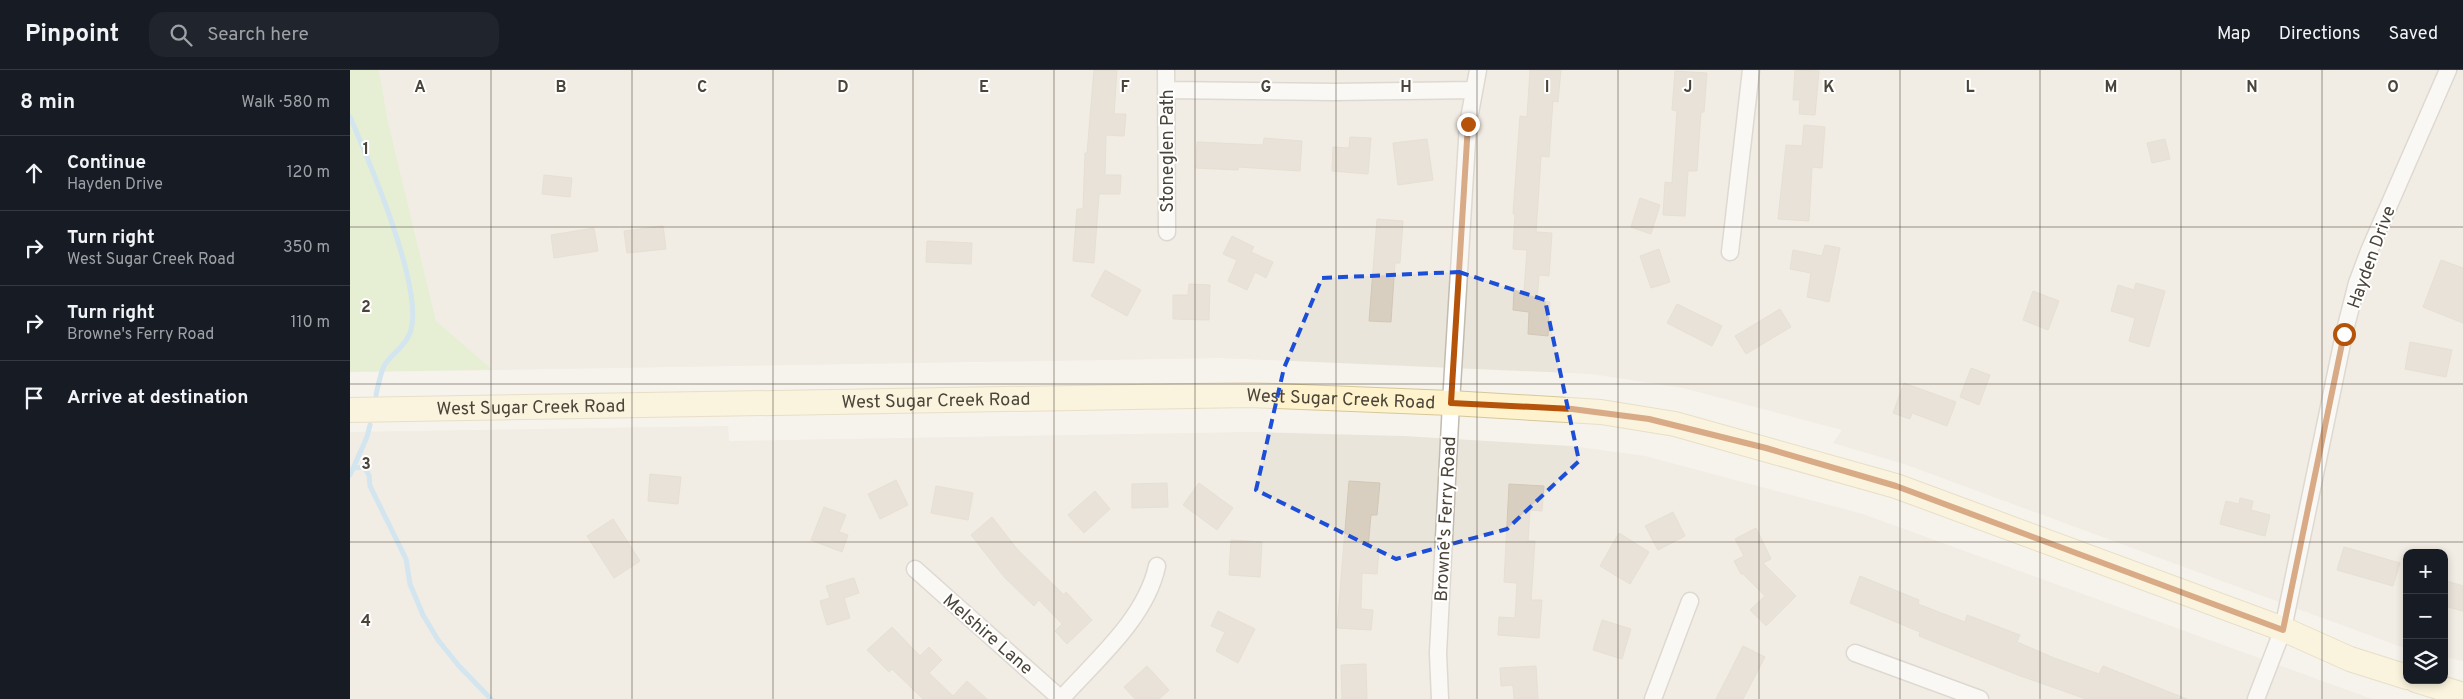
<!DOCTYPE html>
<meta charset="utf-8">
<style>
:root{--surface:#171b24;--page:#20242c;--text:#f1f3f6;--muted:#9ea1a6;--line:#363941}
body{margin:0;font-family:Overpass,sans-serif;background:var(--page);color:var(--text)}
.controls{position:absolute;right:15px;bottom:15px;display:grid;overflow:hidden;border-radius:10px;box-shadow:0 2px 8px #0003}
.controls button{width:45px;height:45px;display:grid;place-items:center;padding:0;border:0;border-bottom:1px solid var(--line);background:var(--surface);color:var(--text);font:25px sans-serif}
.stop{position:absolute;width:15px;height:15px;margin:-11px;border:4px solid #b45309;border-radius:50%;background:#fff}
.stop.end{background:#b45309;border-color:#fff;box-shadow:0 1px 5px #0008}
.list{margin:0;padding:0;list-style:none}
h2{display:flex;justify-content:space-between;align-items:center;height:65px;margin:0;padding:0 20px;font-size:21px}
h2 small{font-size:16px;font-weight:400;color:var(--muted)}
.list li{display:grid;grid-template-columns:32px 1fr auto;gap:15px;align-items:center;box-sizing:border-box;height:75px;padding:0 20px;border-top:1px solid var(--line)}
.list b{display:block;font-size:19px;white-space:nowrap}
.list p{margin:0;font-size:16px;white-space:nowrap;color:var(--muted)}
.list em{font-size:16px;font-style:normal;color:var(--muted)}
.icon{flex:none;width:28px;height:28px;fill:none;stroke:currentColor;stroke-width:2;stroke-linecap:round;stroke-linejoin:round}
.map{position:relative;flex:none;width:2113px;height:629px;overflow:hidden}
header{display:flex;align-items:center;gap:30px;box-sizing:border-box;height:70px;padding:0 25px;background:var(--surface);border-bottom:1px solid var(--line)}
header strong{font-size:24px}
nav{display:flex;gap:28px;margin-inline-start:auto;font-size:18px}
.search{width:350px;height:45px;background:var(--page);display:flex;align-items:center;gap:12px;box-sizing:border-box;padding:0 18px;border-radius:15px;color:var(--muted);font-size:19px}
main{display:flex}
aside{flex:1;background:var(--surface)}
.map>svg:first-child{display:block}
.residential{fill:#eae5da}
.green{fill:#d2eab5}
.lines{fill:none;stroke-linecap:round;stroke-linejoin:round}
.stream{stroke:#a9d4f2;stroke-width:5}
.building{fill:#d8cfc1;stroke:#d3c7b4}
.minor-casing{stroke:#c2bbae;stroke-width:19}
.secondary-casing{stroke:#d6c79b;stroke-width:26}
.minor{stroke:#fff;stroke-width:16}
.secondary{stroke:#fff3cd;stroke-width:24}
.route{stroke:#b45309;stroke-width:6}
.marked{fill:none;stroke:#1d4ed8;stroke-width:4;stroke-dasharray:10 6;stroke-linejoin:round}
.grid{fill:none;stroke:#4b4439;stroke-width:1;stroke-opacity:0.55}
.labels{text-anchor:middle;stroke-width:4;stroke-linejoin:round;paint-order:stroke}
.street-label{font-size:18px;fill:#4b4439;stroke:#fff}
.grid-label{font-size:16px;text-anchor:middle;font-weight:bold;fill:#4b4439;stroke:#fff;stroke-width:4;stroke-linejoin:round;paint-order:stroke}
</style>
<header>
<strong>Pinpoint</strong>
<div class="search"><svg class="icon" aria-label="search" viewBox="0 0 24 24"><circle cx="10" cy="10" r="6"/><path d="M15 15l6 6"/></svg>Search here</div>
<nav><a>Map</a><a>Directions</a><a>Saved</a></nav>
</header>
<main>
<aside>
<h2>8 min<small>Walk · 580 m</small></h2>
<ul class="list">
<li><svg class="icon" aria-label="ahead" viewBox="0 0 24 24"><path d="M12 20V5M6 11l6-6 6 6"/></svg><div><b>Continue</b><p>Hayden Drive</p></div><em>120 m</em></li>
<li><svg class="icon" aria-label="right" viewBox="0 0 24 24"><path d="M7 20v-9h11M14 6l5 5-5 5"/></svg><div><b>Turn right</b><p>West Sugar Creek Road</p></div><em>350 m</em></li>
<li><svg class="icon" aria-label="right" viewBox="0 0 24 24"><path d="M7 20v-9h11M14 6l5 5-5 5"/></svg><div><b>Turn right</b><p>Browne's Ferry Road</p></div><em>110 m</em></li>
<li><svg class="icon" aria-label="arrive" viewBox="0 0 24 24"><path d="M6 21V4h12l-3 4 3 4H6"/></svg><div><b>Arrive at destination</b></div></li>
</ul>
</aside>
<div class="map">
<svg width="2113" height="629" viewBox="0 0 2113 629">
<rect width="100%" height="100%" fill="#f6f3ec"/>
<path class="residential" d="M29 0H2113V591L2094 587V483H2057V579L1554 394 1483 373 1492 360 1333 318 1242 304 871 288 143 300 86 251 38 52Z
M378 356 379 371 902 362 1053 366 1221 376 1295 386 1513 444 2022 629H0V362Z"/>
<path class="green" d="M0 0H29L38 52 86 251 143 300 0 302Z"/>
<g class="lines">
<path class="stream" d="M0 47C19 91 73 216 61 260 57 275 42 283 34 296 30 305 28 316 26 325
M3 398 14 397 19 405 20 416 56 489 60 514 73 545 88 570 109 596 141 629
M0 405 17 367 20 355"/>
</g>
<path class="building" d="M744 0H767L764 44H776L774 66 756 65 755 105H771L770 124H749L744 193 723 191 727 139H733L735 83H737Z
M1180 0H1211L1208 32 1203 31 1199 87 1191 86 1186 162 1202 163 1199 206 1189 205 1187 231 1200 232 1198 266 1178 264 1179 242 1163 240 1164 220 1174 221 1177 180 1163 179 1165 144H1163L1170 46 1177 47Z
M1445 0 1469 1 1465 45 1449 44 1450 30H1443Z
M1325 1 1357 3 1354 42H1351L1347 101H1338L1335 146 1313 145 1315 112 1322 113 1327 41 1322 40Z
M1454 55 1475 57 1472 98 1462 97 1459 151 1428 149 1436 75 1452 76Z
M1000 67 1021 68 1018 104 982 101 983 77 999 78Z
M914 68 952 71 950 101 888 97V100L846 98 847 72 913 75Z
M1077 69 1083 110 1048 115 1043 73Z
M1815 69 1820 89 1802 93 1797 73Z
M194 105 222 108 220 127 192 124Z
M1290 128 1310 135 1301 164 1281 157Z
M1027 149 1053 151 1050 193H1045L1041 252 1019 251Z
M313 156 316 179 277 183 274 161Z
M244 158 248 181 204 188 201 165Z
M882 166 904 177 901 182 923 192 916 208 905 202 897 220 878 211 887 190 873 184Z
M577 171 622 173 621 194 576 192Z
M1475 175 1490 178 1479 232 1457 227 1461 203 1440 199 1443 180 1472 186Z
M1309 179 1320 212 1301 218 1290 186Z
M2091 190 2113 198V253L2073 237Z
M755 200 791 220 777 246 741 226Z
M1786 213 1815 221 1799 277 1779 271 1785 248 1761 241 1768 215 1784 220Z
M839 214 860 215 859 250 823 249V225H838Z
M1683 221 1709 231 1698 260 1673 250Z
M1327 234 1372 256 1362 276 1317 253Z
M1430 239 1441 257 1396 284 1385 266Z
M2060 272 2102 280 2096 307 2055 299Z
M1621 298 1640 305 1629 335 1610 327Z
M1554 313 1606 332 1597 356 1562 343 1560 349 1543 343Z
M300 404 331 407 328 434 298 431Z
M546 410 558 435 530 449 518 424Z
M999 411 1030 413 1027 445H1021L1018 478 1029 479 1027 504 1012 503 1011 539 1023 540 1021 560 987 558Z
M817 413 818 437 782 438V414Z
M849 413 883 438 867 460 833 435Z
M1159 414 1194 416 1192 441 1180 440 1178 471H1185L1181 530H1192L1189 568 1148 565 1149 547 1165 548 1167 513 1154 512Z
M586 416 623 423 618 450 581 443Z
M745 421 760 439 734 463 718 445Z
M1890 428 1903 431 1901 440 1920 445 1915 466 1870 454 1876 431 1889 434Z
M474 437 496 445 489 462 498 465 492 482 461 470Z
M1323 442 1335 466 1308 480 1295 456Z
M642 447 667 479 714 525 716 522 742 550 717 574 705 561 712 554 689 530 684 536 655 508 621 465Z
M263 449 290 491 264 508 237 466Z
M1406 458 1421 489 1413 493 1446 526 1416 556 1400 540 1415 526 1393 504H1391L1384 491 1394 486 1385 469Z
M1269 463 1299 482 1280 514 1250 496Z
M881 470 912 472 910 507 879 505Z
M1994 477 2050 493 2043 516 1987 500Z
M1510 506 1569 530 1568 534 1615 552 1617 545 1670 565 1667 572 1704 588 1749 604 1753 596 1837 629H1736L1668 605 1569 566 1570 562 1500 533Z
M504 508 509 523 494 528 500 548 477 555 470 531 480 528 476 516Z
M2094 510 2113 516V541L2094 536Z
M868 541 905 559 888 593 866 581 875 562 861 556Z
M1252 550 1281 559 1272 589 1243 580Z
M542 557 570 586 579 577 592 590 579 603 603 626 617 611 637 629H573L542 599 539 602 517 580Z
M1393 576 1415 587 1393 629H1366Z
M1016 594 1017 629H992L991 595Z
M797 596 819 620 809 629H785L774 617Z
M1186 596 1188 629H1164L1163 615 1151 616 1150 598Z"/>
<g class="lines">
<g class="minor-casing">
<path id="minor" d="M816 0 817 162
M816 20 984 22 1124 20
M1380 182 1401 0
M565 499 711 629C746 590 796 548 807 496
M1505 583 1630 629
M1090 629 1088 583 1101 333 1118 54 1128 0
M1303 629 1340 531
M1906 629 1933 559 1994 264 2007 213 2019 181 2098 0"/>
</g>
<g class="secondary-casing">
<g id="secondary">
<path id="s1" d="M0 340 900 325 1101 333 1251 342 1325 354 1546 416 1933 559 2000 589 2057 607"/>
<path d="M2066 610 2113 625"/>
</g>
</g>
<use href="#minor" class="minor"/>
<use href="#secondary" class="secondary"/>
</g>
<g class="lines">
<path class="route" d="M1118 54 1101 333 1222 339 1299 349 1416 378 1546 416 1933 560 1994 264"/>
</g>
<path d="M0 0H2113V629H0ZM1109 202 1195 230 1229 391 1157 459 1046 489 906 420 934 298 972 208Z" fill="#f6f3ec" fill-opacity=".55" fill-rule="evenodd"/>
<path class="marked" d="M1109 202 1195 230 1229 391 1157 459 1046 489 906 420 934 298 972 208Z"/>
<path class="grid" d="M141 0V629M282 0V629M423 0V629M563 0V629M704 0V629M845 0V629M986 0V629M1127 0V629M1268 0V629M1409 0V629M1550 0V629M1690 0V629M1831 0V629M1972 0V629M0 157H2113M0 314H2113M0 472H2113"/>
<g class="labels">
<g class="street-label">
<text transform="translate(817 81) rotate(-90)" y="6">Stoneglen Path</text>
<text transform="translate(2021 187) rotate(-70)" y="6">Hayden Drive</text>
<text dy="6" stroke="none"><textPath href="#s1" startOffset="991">West Sugar Creek Road</textPath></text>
<text dy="6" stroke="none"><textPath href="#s1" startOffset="586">West Sugar Creek Road</textPath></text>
<text dy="6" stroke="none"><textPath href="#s1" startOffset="181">West Sugar Creek Road</textPath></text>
<text transform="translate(1095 449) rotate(-87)" y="6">Browne's Ferry Road</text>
<text transform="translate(638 564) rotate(41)" y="6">Melshire Lane</text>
</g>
</g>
<g class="grid-label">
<text x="70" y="22">A</text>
<text x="211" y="22">B</text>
<text x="352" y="22">C</text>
<text x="493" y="22">D</text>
<text x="634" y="22">E</text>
<text x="775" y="22">F</text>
<text x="916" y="22">G</text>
<text x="1056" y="22">H</text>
<text x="1197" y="22">I</text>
<text x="1338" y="22">J</text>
<text x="1479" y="22">K</text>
<text x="1620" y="22">L</text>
<text x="1761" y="22">M</text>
<text x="1902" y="22">N</text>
<text x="2043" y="22">O</text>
<text x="16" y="84">1</text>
<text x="16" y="242">2</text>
<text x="16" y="399">3</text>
<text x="16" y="556">4</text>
</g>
</svg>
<div class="controls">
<button>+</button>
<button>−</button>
<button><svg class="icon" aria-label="layers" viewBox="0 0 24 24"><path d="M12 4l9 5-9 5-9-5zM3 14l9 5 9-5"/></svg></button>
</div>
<div class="stop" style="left:1994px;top:264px"></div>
<div class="stop end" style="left:1118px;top:54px"></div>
</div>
</main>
